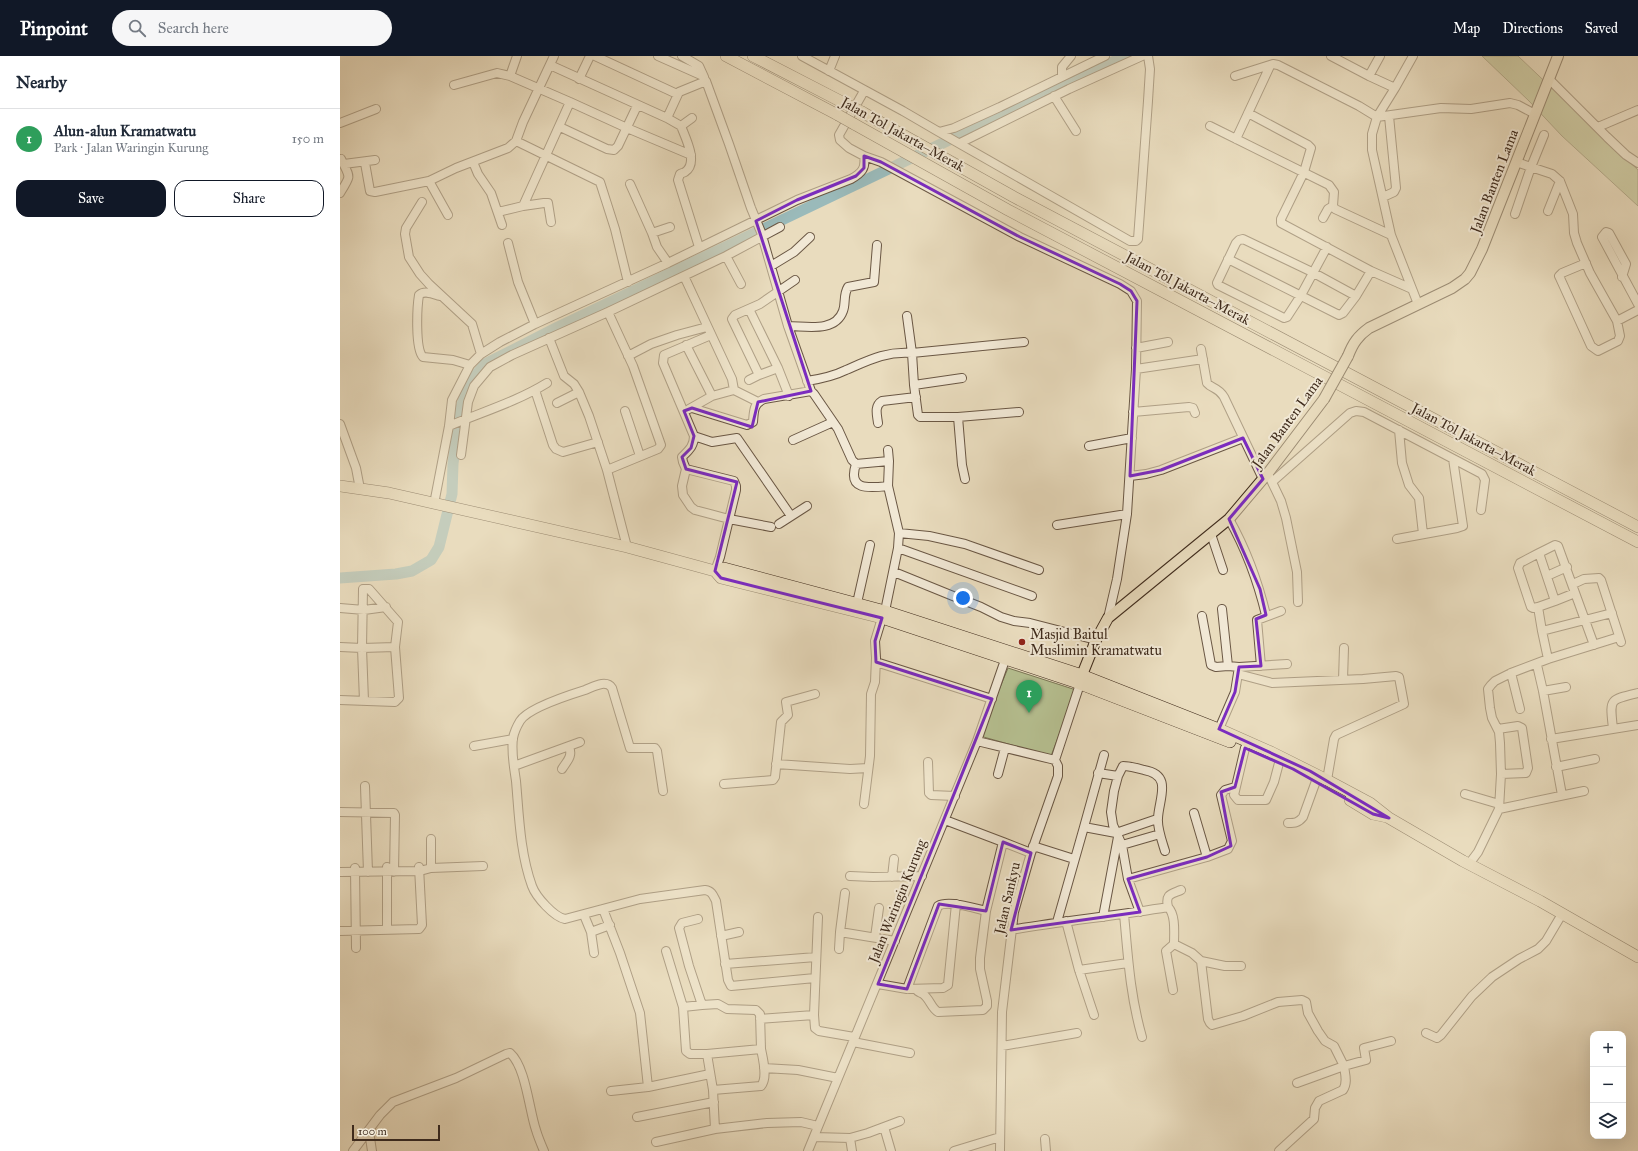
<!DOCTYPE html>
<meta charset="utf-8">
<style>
:root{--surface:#fff;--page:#f6f6f7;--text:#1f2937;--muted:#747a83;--line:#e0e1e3;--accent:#111827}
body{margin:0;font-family:"IM FELL Great Primer",serif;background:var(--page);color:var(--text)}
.controls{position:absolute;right:12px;bottom:12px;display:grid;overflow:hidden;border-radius:8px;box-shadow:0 4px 16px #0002}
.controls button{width:36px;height:36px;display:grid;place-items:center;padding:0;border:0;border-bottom:1px solid var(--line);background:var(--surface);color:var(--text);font:20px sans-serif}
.scale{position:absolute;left:12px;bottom:10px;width:88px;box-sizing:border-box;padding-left:4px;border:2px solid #3f2b1c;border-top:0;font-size:11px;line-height:14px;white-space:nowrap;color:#3f2b1c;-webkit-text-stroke:3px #f1e8d5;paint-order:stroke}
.you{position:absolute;left:623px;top:542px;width:14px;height:14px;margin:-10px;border:3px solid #fff;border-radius:50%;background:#1a73e8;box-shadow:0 0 0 6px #1a73e833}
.badge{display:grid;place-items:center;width:26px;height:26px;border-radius:50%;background:var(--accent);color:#fff;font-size:13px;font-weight:700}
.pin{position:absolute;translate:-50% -33px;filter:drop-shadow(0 1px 2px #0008)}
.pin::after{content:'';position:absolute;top:21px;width:14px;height:12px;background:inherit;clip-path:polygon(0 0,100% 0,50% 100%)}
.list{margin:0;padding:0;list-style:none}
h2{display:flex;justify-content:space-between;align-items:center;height:52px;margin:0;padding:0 16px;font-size:17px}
h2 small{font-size:13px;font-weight:400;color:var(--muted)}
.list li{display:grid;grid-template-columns:26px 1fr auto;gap:12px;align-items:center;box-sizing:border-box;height:60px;padding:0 16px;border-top:1px solid var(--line)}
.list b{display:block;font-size:15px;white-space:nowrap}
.list p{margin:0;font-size:13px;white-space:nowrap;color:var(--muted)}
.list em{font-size:13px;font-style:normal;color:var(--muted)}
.actions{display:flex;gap:8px;padding:12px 16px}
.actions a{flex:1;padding:9px 0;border:1px solid var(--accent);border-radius:12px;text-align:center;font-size:14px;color:var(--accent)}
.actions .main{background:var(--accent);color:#fff}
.icon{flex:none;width:22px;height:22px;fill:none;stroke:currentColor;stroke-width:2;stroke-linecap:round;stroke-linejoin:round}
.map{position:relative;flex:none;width:1298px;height:1095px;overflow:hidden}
header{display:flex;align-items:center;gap:24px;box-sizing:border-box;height:56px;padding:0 20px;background:var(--accent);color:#fff}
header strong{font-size:19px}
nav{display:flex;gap:22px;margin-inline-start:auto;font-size:14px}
.search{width:280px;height:36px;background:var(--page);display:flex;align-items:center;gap:10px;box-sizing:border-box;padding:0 14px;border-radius:22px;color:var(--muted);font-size:15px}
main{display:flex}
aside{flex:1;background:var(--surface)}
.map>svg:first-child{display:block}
.green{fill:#b6c091;stroke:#7a7656}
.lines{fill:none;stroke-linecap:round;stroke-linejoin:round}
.river{stroke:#9ababa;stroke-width:11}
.minor-casing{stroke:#6a5744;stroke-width:10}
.major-casing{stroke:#3f2b1c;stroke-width:12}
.highway-casing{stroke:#3f2b1c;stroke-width:12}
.minor{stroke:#f1e8d5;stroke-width:8}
.major{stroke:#e9dcbe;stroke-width:10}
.highway{stroke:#e9dcbe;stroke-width:11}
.major-bridge-casing{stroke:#3f2b1c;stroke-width:12;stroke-linecap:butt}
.highway-bridge-casing{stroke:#3f2b1c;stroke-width:12;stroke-linecap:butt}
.major-bridge{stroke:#e9dcbe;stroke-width:10}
.highway-bridge{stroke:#e9dcbe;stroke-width:11}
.marked{fill:none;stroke:#7b2cbf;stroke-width:3;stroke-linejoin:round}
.poi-dot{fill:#8f2418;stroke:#f1e8d5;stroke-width:1.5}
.labels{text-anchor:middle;stroke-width:4;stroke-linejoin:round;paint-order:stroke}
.street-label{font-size:14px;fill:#3f2b1c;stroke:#f1e8d5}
.poi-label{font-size:14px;fill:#3f2b1c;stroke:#f1e8d5;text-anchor:start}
</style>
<header>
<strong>Pinpoint</strong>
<div class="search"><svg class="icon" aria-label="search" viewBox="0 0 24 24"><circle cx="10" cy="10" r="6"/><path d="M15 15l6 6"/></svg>Search here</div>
<nav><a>Map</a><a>Directions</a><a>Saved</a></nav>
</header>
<main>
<aside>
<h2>Nearby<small></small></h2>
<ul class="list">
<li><span class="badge" style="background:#2e9e5b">1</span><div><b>Alun-alun Kramatwatu</b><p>Park · Jalan Waringin Kurung</p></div><em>150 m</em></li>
</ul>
<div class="actions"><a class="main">Save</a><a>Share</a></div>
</aside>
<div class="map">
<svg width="1298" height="1095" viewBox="0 0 1298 1095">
<rect width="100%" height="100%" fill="#e9dcbe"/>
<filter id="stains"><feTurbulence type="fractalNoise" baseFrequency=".005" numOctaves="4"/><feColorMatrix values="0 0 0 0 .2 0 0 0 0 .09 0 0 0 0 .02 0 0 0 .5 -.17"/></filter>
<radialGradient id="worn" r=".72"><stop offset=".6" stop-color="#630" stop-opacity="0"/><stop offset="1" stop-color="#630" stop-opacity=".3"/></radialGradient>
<path class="green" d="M1142 0H1178L1298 114V150L1222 80 1189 45Z
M668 612 736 634 711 700 640 680Z"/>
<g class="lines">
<path class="river" d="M0 522 56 518 72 515 91 504 99 491 112 438 113 408 119 358 125 339 135 320 145 308 218 271 785 0"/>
<g class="minor-casing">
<path id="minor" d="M214 0 183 66 176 85 260 126 275 173 288 226
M255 0 337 38
M318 0 363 20
M342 0 359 10 364 21
M462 0 563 55 599 76 614 72 660 51 765 0
M991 0 1029 20
M1040 0 1029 20 1055 32
M210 9 327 62 339 36 366 25 389 88 411 152 421 176 448 270 471 335 424 343C413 348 414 355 413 366L407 369 352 352
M489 15 495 0
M722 20V11L731 0
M895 20 933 8 938 9 1019 50 1037 61 1032 78V94L1051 179 1078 248
M239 23 250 0
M1209 23 1267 81 1286 99 1298 107
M114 29 157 17 170 20
M714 40 736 75
M230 46 287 72 351 99
M908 57 968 89 971 92 964 116 941 163V167L1031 215 1072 233
M1037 61 1101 52 1131 53 1170 47 1178 49 1195 58
M1037 61 1055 32 1073 0
M327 62 341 70C345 81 359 107 345 116 344 117 341 117 340 118L338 124 359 191
M0 67 36 53
M341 70 352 62
M870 70 989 129 994 136 993 150 995 153 1051 179
M220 71 267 93 274 94 278 90 297 50
M1258 71 1298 54
M599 76 790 185H796L798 183 808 45 810 13 808 0
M896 83 930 10
M620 87 729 33 802 0
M524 100 509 92 500 84 499 79 524 35
M133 106 138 118 151 137 162 169
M1176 106 1212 118 1220 125 1233 158 1234 177 1237 187 1250 217 1277 265 1280 280 1278 285 1258 295 1251 290 1220 222 1219 220 1222 217 1246 207
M25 107 30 135 35 136 89 125 108 159
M4 108 35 104
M89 125 116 112 168 92 176 85
M290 128 312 177 317 191 328 207
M0 137C12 118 10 122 1 103
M1043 141 1054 136 1056 132 1049 60
M82 146 66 172 65 178 69 201 80 218 89 228 132 268 141 298
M183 150 204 147H208L211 166
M1208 155 1220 125
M158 156 183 150 230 46 170 20 177 0
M1175 158 1191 111 1204 79
M983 162 988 153 993 150
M312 177 330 171
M168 187 178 226 195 268
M987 191 960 241 947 261 944 262 878 229 877 227 896 187 899 184 903 183 972 216 1016 240 1031 215
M386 200 401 228
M888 203 999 259 1003 257 1016 240
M431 210 454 196 470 181
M344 220 392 323 394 334 372 340
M1282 221 1286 208 1269 177 1266 176 1262 181 1298 248
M100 240C93 238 85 234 79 239 77 251 75 293 83 301L113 304 130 309
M409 253 438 312 449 340
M567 260 572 297 684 286
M1277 265 1298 254
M448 270C466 270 495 277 503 255 506 247 503 239 508 231L534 226 537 189
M371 279 324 299 323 307 354 380C354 390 349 394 342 401L343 406 346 413 342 430 343 439 351 451 355 454 389 463 431 471
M209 282 224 320 234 328 239 336 249 360 267 414 287 491
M346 289 372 340 349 353
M796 292 828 286
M861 293 867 327C872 333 878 331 884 341L923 423
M288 300 311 288 337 279 367 271
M438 312 419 319 392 263 395 259 420 248 455 224
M796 313 863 303
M409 324 419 319
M467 325C480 323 494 320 506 314 529 304 546 295 572 297L574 329 578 359 580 361H618L679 356
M574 329 622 322
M195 334 213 389 216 393 223 396 258 386
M394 334 418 346
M471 335 474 338 498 373 512 404 516 408 549 405 548 430 559 477 558 492 545 555
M217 347 239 336
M285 355 300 400
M793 356 849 351 853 352 855 357
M618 361 622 409 625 423
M538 367C537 359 534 350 542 345L576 341
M0 368 16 412 20 433
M109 370C142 356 176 346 207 327
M1059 374 1062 407 1069 429 1079 442 1083 478
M354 380 372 386 397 382 451 460
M453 384 493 366
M749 390 792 382
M548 394 549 405
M121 399 128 346 134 330 150 311 172 299 268 256 386 200 440 171
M516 408C507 435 529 432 548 430
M346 413 394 425 396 430V434L380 501 375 515
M267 414 318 393 321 389 293 310 268 256
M790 420 806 418 821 414 903 382
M930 422 941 445 946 462 957 516 958 546
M932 426 1010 357 1016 355 1024 356 1142 418 1145 424 1141 454
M94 448 109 370 112 344 130 309 141 298 160 286 195 268 328 207 457 144 511 123C522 117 526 112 524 100L541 106 680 181 780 228 791 235 797 245 796 313 787 458 777 523 768 562
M889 463C906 493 918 526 926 559
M439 468 467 450
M717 469 787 458
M559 477 589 480 625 488 699 514
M871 478 883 514
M1057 483 1117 472 1123 470 1113 403
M558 492 692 540
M554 516 613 540 641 551 661 561 674 565 690 567 756 584
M1207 520 1227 511
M1233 528 1244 523 1259 522 1261 524 1281 586
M1235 537 1215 545 1199 497 1215 489 1218 490 1254 589
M517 547 530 489
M1198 551 1193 552 1191 551 1178 512 1180 507 1199 497
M0 552 24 554 46 551
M862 560 871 609 876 611 888 610
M1202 575 1198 551 1215 545
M0 591 22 592 23 533H29L58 566 55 591 59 642 55 646 0 644
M1208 603 1202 575 1272 557
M536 606 652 643
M1197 609 1203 635 1222 739
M921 610 917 564 941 555
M899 611 947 608
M1171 617 1180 653
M898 618 932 627 1023 623 1056 620 1059 621 1064 648 996 679 994 683 987 724
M1003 624 1004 592
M1203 635 1226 631
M24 645 22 592 55 591
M879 673 895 636 899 611 888 610 882 553
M1158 673 1178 670 1182 672 1188 712 1186 717 1161 718
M1273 673C1270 643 1268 644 1298 637
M1211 683 1298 669
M637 685 715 704
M134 690 173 683
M905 692 894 739 898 744H926L934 726 939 707
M588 706 589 737 591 739 615 740
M436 708 510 713 528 712
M174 710 240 686
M1216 711 1255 703
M222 713C227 705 233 700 229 691
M758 717 778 720
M658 718 665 692
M384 728 433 724 435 721 441 666 448 659 446 646 475 638
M25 730 28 816
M323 735 317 695 315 692H290L272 632C266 623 253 631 245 634 229 639 188 652 180 665 177 670 174 677 173 682 171 696 174 711 176 725 179 759 180 797 192 830 196 841 214 861 225 863L300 843 365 834C372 835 373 839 376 845L388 924 391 930 475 922
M1125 738 1159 748
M524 748 530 700 531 638 535 626 536 602 535 585 542 562
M1159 753 1244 735
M0 756 54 757 55 759 54 816
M854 757 867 801
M948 767C955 767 958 767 963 761L976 725
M744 771 764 699
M663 786 691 797
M782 789 820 778
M693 790 734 803
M1129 808 1138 796 1159 753 1161 718 1160 687 1159 676 1152 662 1150 652 1148 633 1151 629 1155 625 1171 617 1208 603 1279 581
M47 811V874
M15 812 16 892
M91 812V783
M0 816 80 815 91 812 143 810
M510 820 533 821 582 820
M552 821 554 803
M788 823 867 801 888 793 892 785 881 739 885 734 895 731
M505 837 500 876 555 885
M828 851C825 838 831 838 841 834
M263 853 280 897 300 957 308 1031
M800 856 788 823 782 789 773 769 771 756 774 735 778 720 783 710C790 710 797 712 804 714 833 719 819 742 818 762 817 772 822 785 825 795
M784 858C788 901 790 939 802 981
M244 859 251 876 254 897
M478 861 474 959 475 972 479 975 514 981
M763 861 778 781
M358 863 342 867 339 872 349 910 362 949 343 951 346 995 350 998H367L373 1034 375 1073 427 1067 461 1066 478 1070
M726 865 739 914 754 959
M717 866 744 771 776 777 817 763
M671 874C723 865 775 860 828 851 836 859 834 877 834 888L826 895 833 934
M0 875 79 873 82 869 79 811
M251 876 270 869
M381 880 399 876
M535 881 539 852
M834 888 852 897 861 905 868 963 870 967 872 969 903 960 938 946 962 944 966 946 968 957 978 975 985 985 994 990 1004 1010 957 1027
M499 893 500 876
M326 895 343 951
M861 905 885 910H901
M385 908 476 901
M739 914 788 907
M538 928 567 933 603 932 608 929 616 848
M567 933 598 850C608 844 635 852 646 855
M576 933C578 937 580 936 583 938 590 943 591 952 598 956L643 954 647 950V945L640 913V902L646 855 663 786 605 764
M362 949 378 948 387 953 416 954 420 958 421 993 367 998
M420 963 474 959
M1086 977 1097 982 1101 979 1132 940 1152 921 1179 903 1198 893 1206 885 1222 858
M513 986 570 997
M662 990 737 977
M424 1012 458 1014 498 1022
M373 1034 421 1030C428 1022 423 1003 421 993
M271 1035 308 1031 370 1018
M297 1061 374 1046
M544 1071 551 1095
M29 1075 32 1095
M474 1081 510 1082 528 1077 560 1065
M510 1082 512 1095
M705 1083 706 1095
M316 1086 375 1073
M13 1095 40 1059 53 1046 116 1022 166 998 170 997C186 1011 189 1054 196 1074 198 1081 201 1088 204 1095
M468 1095 637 685 665 604
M614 1095 660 1081
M660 1095 662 956 674 856 691 797 718 720V710L715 704 740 628
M939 1095 974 1063 975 1052 979 1045 1003 1034C1008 1027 1005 1018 1004 1010L1026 1004 1024 992 1051 985"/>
</g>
<g class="major-casing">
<path id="major" d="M1008 300C1013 287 1018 280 1029 272L1112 232 1125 223 1130 217 1142 193 1218 0
M742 619 756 584 768 562 889 463 928 417 984 343"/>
</g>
<g class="highway-casing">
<path id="highway" d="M386 0 498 59
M413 0 504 47
M522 56 674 141 1298 471
M514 68 668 154 1298 486
M0 430 49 437 287 491 375 515 384 512 545 555 742 619 879 673 931 696 987 724 1030 747 1049 762 1123 805 1200 845 1298 901
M375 515 381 522 542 562 735 626 890 686
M1010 744 1033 758 1047 761"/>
</g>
<use href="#minor" class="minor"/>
<use href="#major" class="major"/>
<use href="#highway" class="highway"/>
<g class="major-bridge-casing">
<path id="major-bridge" d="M984 343 1008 300"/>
</g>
<g class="highway-bridge-casing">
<path id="highway-bridge" d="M504 47 522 56
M498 59 514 68"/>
</g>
<use href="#major-bridge" class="major-bridge"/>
<use href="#highway-bridge" class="highway-bridge"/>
</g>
<path d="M0 0H1298V1095H0ZM524 100 541 106 680 181 780 228 791 235 797 245 790 420 821 414 903 382 923 423 889 463 920 533 926 559 916 563 921 610 899 611 895 636 879 673 970 715 1049 762 1033 758 953 713 905 692 895 731 881 736 891 790 867 801 788 823 800 856 671 874 691 797 663 786 646 855 599 848 567 933 538 928 652 643 536 606 535 585 542 562 381 522 375 515 397 426 346 413 342 401 351 392 354 380 344 355 352 352 412 371 418 346 471 335 416 165 457 144 516 120 524 112Z" fill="#e9dcbe" fill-opacity=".55" fill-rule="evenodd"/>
<path class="marked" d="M524 100 541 106 680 181 780 228 791 235 797 245 790 420 821 414 903 382 923 423 889 463 920 533 926 559 916 563 921 610 899 611 895 636 879 673 970 715 1049 762 1033 758 953 713 905 692 895 731 881 736 891 790 867 801 788 823 800 856 671 874 691 797 663 786 646 855 599 848 567 933 538 928 652 643 536 606 535 585 542 562 381 522 375 515 397 426 346 413 342 401 351 392 354 380 344 355 352 352 412 371 418 346 471 335 416 165 457 144 516 120 524 112Z"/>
<circle class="poi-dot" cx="682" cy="586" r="4"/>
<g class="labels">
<g class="street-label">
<text transform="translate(563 78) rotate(29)" y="5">Jalan Tol Jakarta–Merak</text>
<text transform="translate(1154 125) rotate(-69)" y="5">Jalan Banten Lama</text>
<text transform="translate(848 232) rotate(28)" y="5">Jalan Tol Jakarta–Merak</text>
<text transform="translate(947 366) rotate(-54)" y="5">Jalan Banten Lama</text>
<text transform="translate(1134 383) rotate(28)" y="5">Jalan Tol Jakarta–Merak</text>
<text transform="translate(667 842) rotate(-77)" y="5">Jalan Sankyu</text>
<text transform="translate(557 845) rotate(-68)" y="5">Jalan Waringin Kurung</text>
</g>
<g class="poi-label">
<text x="690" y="583">Masjid Baitul<tspan x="690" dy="16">Muslimin Kramatwatu</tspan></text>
</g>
</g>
<rect width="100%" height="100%" filter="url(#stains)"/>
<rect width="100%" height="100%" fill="url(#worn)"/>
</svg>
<div class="controls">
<button>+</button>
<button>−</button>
<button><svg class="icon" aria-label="layers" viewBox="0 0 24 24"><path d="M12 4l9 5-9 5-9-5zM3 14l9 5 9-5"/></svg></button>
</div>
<div class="scale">100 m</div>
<div class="you"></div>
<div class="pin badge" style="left:689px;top:657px;background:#2e9e5b">1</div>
</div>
</main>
